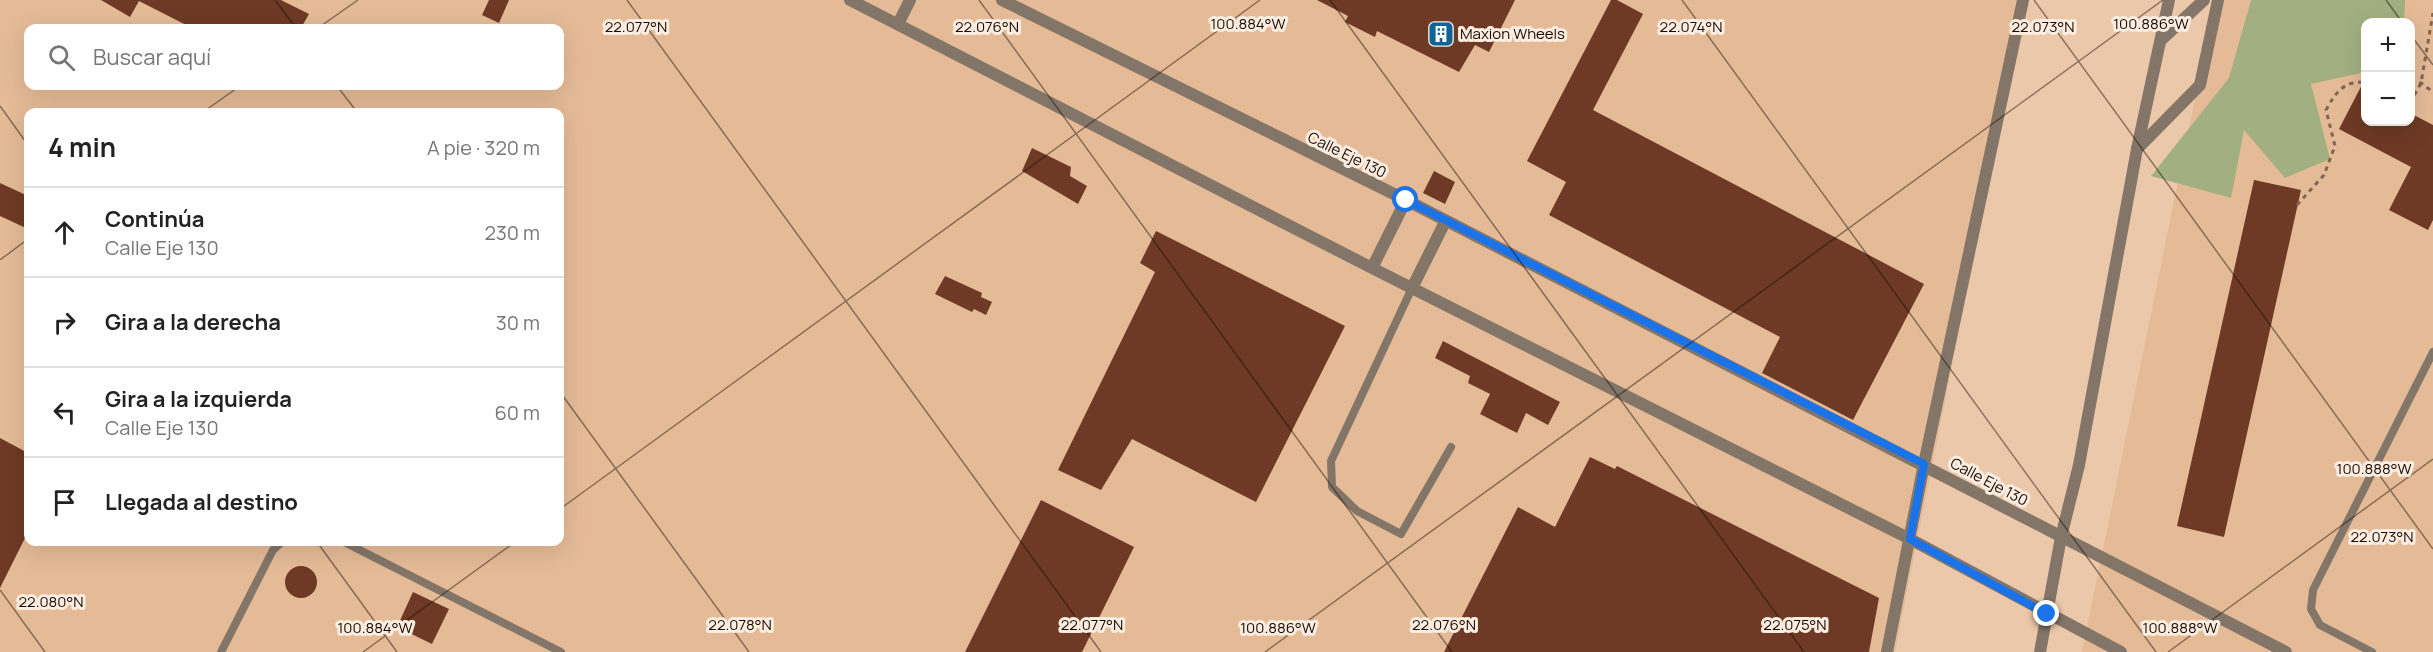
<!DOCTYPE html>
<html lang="es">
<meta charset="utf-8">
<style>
:root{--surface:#fff;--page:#f6f6f6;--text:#222;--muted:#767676;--line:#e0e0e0}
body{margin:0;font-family:Manrope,sans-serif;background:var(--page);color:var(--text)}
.controls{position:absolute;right:18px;top:18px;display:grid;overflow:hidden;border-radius:12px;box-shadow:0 6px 24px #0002}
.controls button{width:54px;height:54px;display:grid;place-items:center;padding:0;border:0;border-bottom:2px solid var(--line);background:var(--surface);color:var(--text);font:30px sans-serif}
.stop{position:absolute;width:18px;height:18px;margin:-14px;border:4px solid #1a73e8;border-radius:50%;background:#fff}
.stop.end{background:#1a73e8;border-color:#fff;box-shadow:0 2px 6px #0008}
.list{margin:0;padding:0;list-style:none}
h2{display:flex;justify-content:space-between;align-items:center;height:78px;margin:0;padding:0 24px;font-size:26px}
h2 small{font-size:20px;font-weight:400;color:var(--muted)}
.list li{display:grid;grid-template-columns:39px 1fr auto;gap:18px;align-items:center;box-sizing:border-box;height:90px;padding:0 24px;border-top:2px solid var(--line)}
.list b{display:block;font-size:22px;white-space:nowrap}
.list p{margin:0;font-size:20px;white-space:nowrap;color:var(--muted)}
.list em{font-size:20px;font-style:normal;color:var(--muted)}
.icon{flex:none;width:33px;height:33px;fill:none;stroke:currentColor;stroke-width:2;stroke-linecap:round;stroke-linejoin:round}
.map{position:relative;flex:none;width:2433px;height:652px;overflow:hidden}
.search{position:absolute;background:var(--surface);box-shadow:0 6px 24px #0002;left:24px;top:24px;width:540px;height:66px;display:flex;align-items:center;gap:15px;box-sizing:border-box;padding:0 21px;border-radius:12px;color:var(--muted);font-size:22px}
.panel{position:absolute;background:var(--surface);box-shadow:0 6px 24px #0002;left:24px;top:108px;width:540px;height:438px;border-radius:12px}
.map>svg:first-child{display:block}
.built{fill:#e5bb97;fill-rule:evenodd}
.green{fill:#a2b081}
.building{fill:#6e3a25}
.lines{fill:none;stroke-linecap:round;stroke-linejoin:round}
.path{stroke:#7f6754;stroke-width:3;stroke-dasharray:4.5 4.5;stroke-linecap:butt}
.service{stroke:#847569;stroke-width:8}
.minor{stroke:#847569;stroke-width:12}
.tertiary{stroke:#847569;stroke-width:12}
.route{stroke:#1a73e8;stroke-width:8}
.ticks{fill:none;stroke:#160a02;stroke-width:1.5;stroke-opacity:0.45}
.labels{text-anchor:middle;stroke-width:6;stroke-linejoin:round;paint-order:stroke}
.poi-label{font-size:15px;fill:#160a02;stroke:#fdede1;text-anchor:start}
.street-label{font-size:15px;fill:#160a02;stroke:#fdede1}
.ticks-label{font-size:15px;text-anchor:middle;fill:#160a02;stroke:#fdede1;stroke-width:6;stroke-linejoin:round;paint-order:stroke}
</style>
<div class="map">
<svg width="2433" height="652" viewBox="0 0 2433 652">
<rect width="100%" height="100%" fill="#ecc8aa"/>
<path class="built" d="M0 0H2025L1895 652H0ZM28 28H560V86H28ZM28 112H560V542H28Z
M2215 0H2433V652H2082ZM2366 22H2410V122H2366Z"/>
<path class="green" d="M2251 0H2405L2404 22H2366L2365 72 2311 84 2330 159 2285 178 2244 130 2231 198 2151 176 2229 78Z"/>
<path class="building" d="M101 0H281L309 14 301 28H192L139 1 130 17Z
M489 0H509L499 23 482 15Z
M1317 0H1515L1489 52 1475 45 1459 72 1377 31 1375 37 1345 22 1348 16Z
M1611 0H1617L1643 14 1593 110 1924 284 1853 420 1762 373 1780 337 1549 215 1566 182 1527 161Z
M2366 77V122H2410V113L2433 125V220L2428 230 2389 210 2411 167 2339 129Z
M1032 148 1071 167 1070 176 1087 186 1078 204 1022 171Z
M1434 171 1455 182 1445 204 1423 193Z
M2254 180 2301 190 2224 537 2177 526Z
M0 183 28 196V229L0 216Z
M1156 231 1345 326 1256 502 1132 439 1101 490 1058 470 1155 272 1140 263Z
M945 276 982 293 981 297 992 302 986 315 974 309 972 312 935 294Z
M1443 341 1560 402 1548 425 1526 413 1517 433 1480 414 1490 394 1468 383 1470 376 1435 358Z
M0 438 28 453V532L0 588Z
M1590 457 1615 469 1617 466 1879 598 1869 652H1444L1518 507 1555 527Z
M1041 500 1134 547 1082 652H965Z
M285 582a16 16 0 1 1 32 0a16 16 0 1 1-32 0Z
M413 592 449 609 432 644 397 627Z"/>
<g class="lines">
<path class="path" d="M2410 83H2421L2433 92
M2410 103 2421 83 2433 13
M2297 205 2324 175 2335 146 2326 110C2336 92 2343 81 2366 82"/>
<path class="service" d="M1412 288 1331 461 1332 487 1357 511 1401 534 1451 447
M344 542 561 652
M221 652 273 550 282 542
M2372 652 2320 625 2311 609 2313 590 2433 352"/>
<path class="minor" d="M850 0 1372 268 1910 539 2121 652
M1002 0 1406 200 2286 652
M898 24 910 0
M2161 40 2204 0
M2137 149 2200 85 2218 0
M1372 268 1406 200
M1412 288 1445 222"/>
<path class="tertiary" d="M1887 652 1924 464 2023 0
M2040 652 2061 537 2079 465 2137 149 2169 0"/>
</g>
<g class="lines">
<path class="route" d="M1406 200 1924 464 1910 539 2047 614"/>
</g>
<path class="ticks" d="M275 0 296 28M627 0 1101 652M979 0 1452 652M1330 0 1804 652M1682 0 2156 652M2034 0 2433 549M2386 0 2402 22M318 28 358 0M2410 34 2433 65M337 86 357 112M0 106 28 145M203 112 240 86M0 260 28 239M560 392 749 652M560 509 1260 0M317 542 397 652M0 590 45 652M363 652 515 542M1265 652 2163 0M2168 652 2433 459"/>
<defs>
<g id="building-square" transform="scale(1.35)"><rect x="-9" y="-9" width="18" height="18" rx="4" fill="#0d6495" stroke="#fdede1"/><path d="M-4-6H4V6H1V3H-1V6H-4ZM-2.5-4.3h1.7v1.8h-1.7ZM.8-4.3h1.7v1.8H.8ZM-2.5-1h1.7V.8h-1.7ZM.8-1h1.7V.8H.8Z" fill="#fff"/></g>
</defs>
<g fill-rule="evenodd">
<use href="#building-square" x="1441" y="34"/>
</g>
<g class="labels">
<g class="poi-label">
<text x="1460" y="39">Maxion Wheels</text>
</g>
<g class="street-label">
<text transform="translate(1347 155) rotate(26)" y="5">Calle Eje 130</text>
<text transform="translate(1989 482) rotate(28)" y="5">Calle Eje 130</text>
</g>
</g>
<g class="ticks-label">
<text x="2151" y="29">100.886°W</text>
<text x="1248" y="29">100.884°W</text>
<text x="636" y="32">22.077°N</text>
<text x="987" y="32">22.076°N</text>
<text x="1691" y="32">22.074°N</text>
<text x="2043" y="32">22.073°N</text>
<text x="2374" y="474">100.888°W</text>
<text x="2382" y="542">22.073°N</text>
<text x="51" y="607">22.080°N</text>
<text x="740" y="630">22.078°N</text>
<text x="1092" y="630">22.077°N</text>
<text x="1444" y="630">22.076°N</text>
<text x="1795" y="630">22.075°N</text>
<text x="375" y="633">100.884°W</text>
<text x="1278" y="633">100.886°W</text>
<text x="2180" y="633">100.888°W</text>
</g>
</svg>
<div class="controls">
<button>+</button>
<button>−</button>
</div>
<div class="stop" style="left:1406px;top:200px"></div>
<div class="stop end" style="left:2047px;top:614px"></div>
<div class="search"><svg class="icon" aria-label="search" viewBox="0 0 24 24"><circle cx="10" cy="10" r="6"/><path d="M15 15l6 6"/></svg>Buscar aquí</div>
<section class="panel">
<h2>4 min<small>A pie · 320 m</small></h2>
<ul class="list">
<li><svg class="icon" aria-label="ahead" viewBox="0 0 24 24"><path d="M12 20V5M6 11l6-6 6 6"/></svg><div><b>Continúa</b><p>Calle Eje 130</p></div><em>230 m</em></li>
<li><svg class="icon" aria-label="right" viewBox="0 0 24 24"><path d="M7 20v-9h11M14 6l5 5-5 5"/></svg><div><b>Gira a la derecha</b></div><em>30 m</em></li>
<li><svg class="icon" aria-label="left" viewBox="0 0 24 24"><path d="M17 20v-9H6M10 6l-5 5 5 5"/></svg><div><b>Gira a la izquierda</b><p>Calle Eje 130</p></div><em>60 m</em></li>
<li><svg class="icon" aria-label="arrive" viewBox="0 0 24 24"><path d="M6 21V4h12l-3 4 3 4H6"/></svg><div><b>Llegada al destino</b></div></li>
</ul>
</section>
</div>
